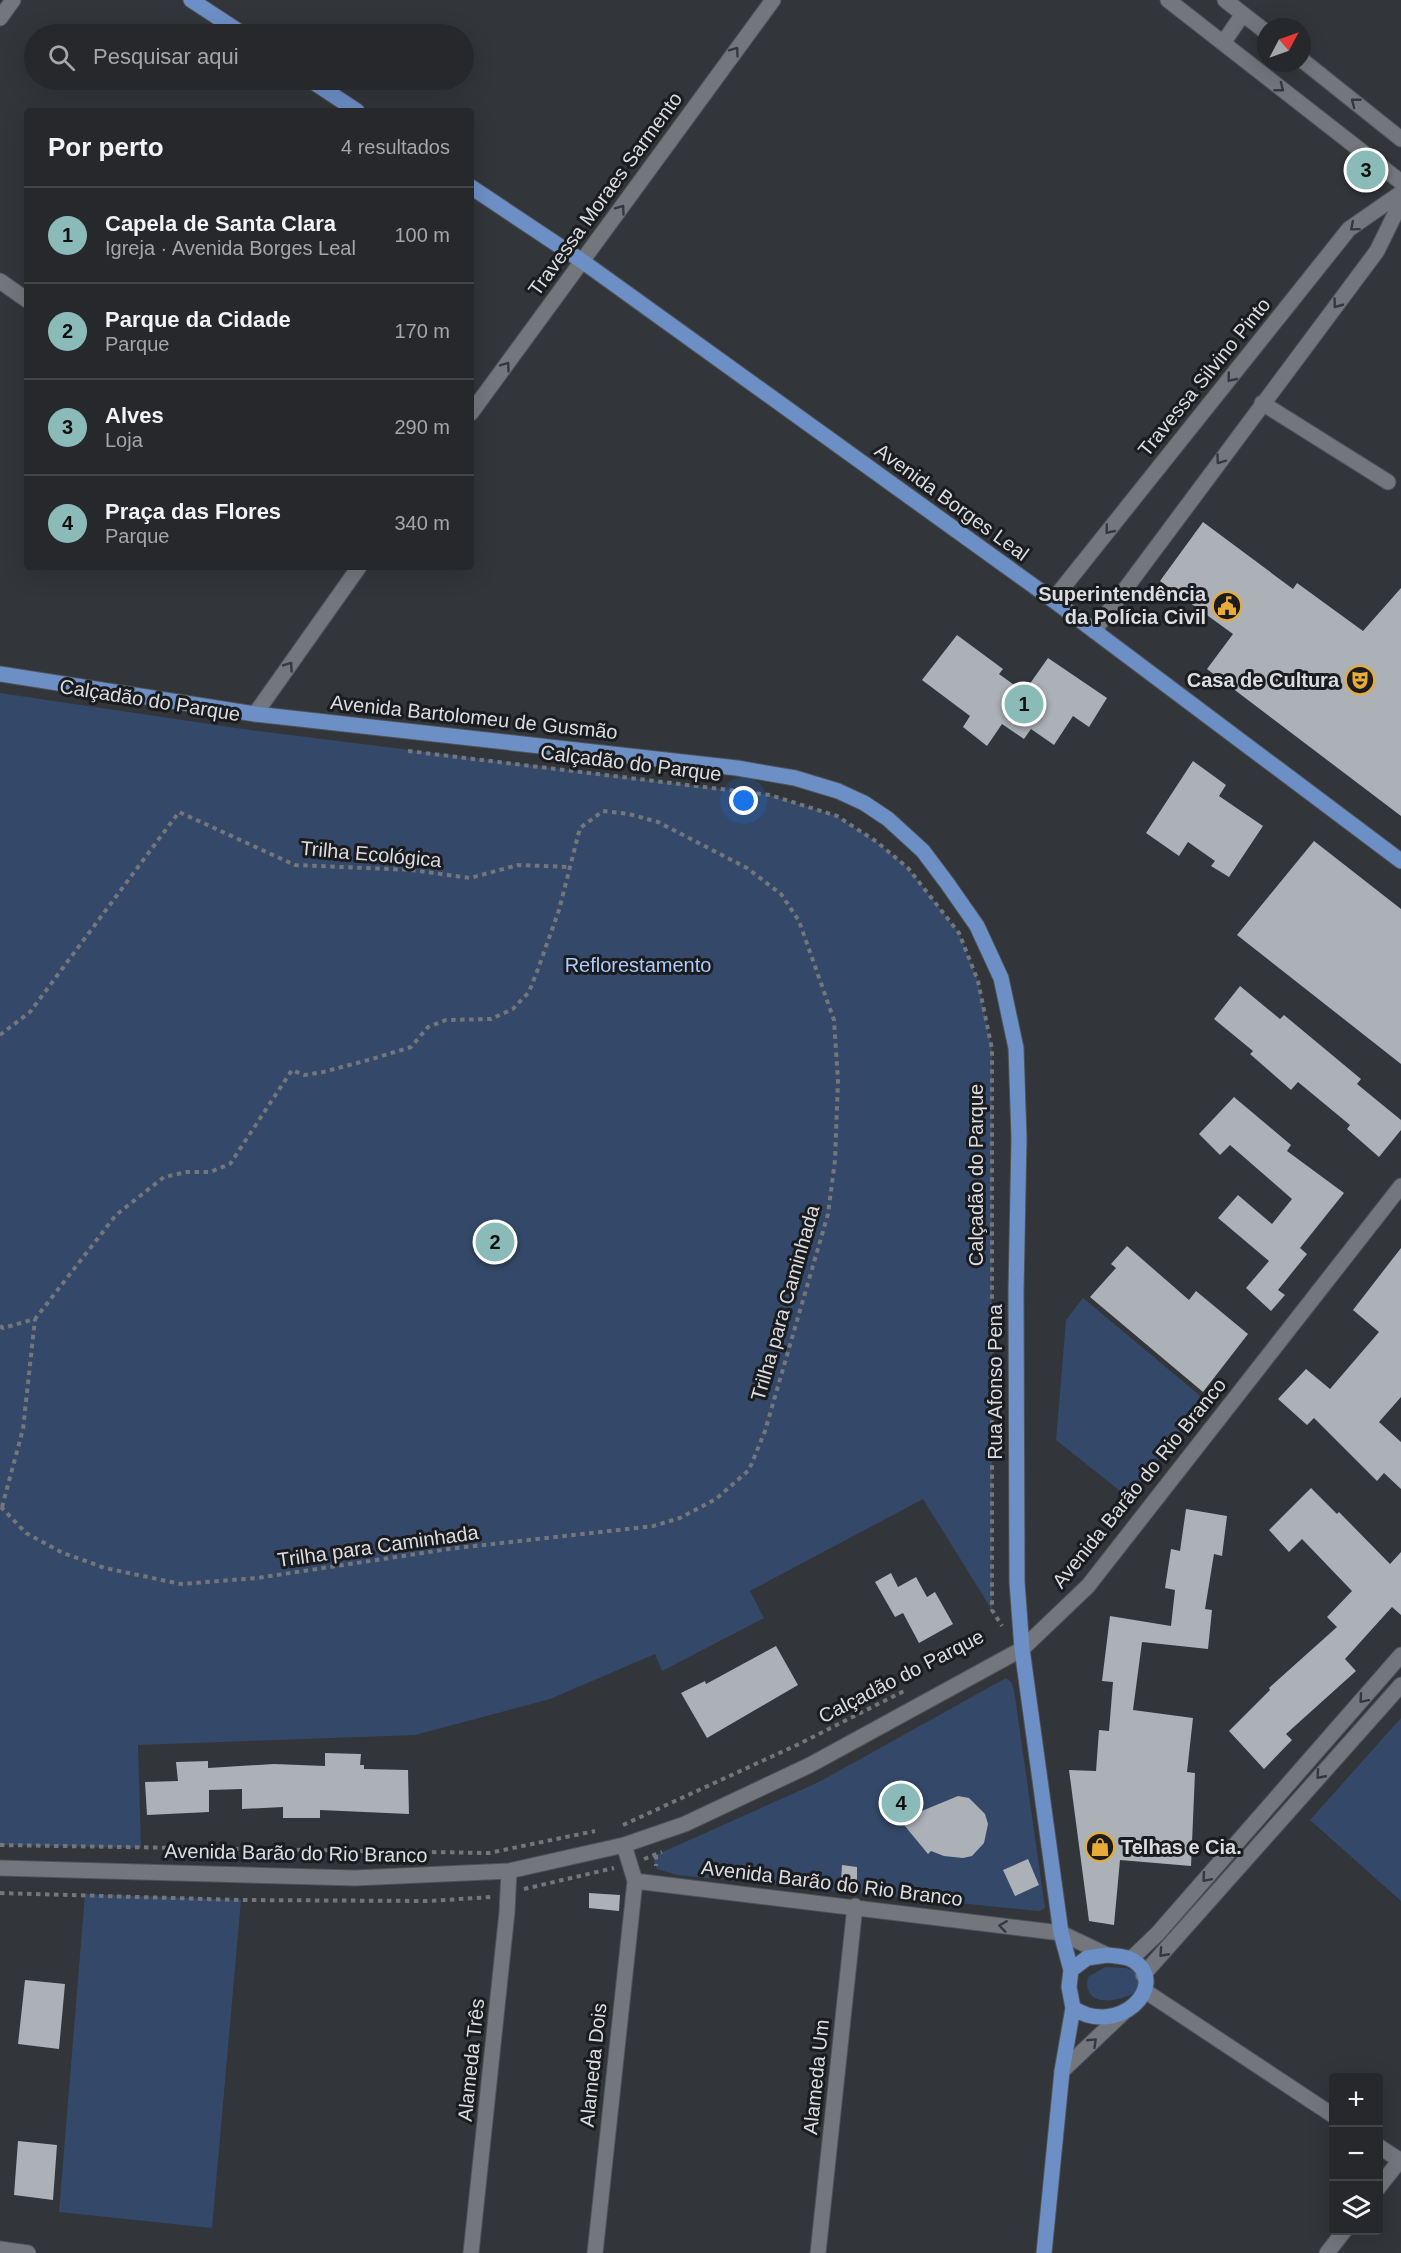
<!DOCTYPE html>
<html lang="pt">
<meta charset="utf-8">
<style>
:root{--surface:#26282c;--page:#323438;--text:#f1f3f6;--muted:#a4a6a9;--line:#424448;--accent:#8bbbb9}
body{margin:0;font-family:Helvetica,sans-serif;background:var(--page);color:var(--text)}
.controls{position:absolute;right:18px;bottom:18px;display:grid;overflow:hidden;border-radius:6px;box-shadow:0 6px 24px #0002}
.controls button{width:54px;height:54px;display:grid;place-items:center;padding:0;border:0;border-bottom:2px solid var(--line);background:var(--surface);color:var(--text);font:30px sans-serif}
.compass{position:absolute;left:1257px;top:18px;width:54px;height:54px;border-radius:50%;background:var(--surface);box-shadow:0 6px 24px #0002;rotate:49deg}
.you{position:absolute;left:744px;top:801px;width:21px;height:21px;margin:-15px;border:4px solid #fff;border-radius:50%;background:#1a73e8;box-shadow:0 0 0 9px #1a73e833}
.badge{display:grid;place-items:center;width:39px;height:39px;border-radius:50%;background:var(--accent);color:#111;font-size:20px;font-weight:700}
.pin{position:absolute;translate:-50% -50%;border:3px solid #fff;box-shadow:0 2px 6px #0006}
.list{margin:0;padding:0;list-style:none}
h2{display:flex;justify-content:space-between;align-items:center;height:78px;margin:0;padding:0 24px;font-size:26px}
h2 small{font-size:20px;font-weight:400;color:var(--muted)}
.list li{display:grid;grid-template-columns:39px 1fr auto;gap:18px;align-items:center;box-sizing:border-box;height:96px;padding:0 24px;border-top:2px solid var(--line)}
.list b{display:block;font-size:22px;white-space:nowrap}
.list p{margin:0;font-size:20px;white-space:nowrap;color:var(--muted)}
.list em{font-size:20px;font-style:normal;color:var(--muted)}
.icon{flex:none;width:33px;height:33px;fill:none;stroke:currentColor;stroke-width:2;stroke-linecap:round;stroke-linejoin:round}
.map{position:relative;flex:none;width:1401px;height:2253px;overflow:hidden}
.search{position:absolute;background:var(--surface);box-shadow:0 6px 24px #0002;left:24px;top:24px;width:450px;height:66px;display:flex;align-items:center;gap:15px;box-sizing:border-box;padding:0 21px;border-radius:33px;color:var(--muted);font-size:22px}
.panel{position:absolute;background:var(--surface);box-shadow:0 6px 24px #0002;left:24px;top:108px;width:450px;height:462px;border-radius:6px}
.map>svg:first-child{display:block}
.green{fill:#344969}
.building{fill:#acb1b7}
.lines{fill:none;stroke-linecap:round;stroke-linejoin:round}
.minor-casing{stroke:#4f5357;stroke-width:17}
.major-casing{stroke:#4f5357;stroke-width:17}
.path{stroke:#73767a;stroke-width:4;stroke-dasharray:4.5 4.5;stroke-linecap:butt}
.minor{stroke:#73777d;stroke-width:15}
.major{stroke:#6c8fc6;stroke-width:15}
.oneway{stroke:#35373b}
.labels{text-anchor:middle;stroke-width:6;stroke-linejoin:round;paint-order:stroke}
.street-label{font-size:20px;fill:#dbdde1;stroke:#1b1c1f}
.poi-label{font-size:20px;font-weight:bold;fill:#dbdde1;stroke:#1b1c1f;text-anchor:end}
.park-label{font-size:20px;fill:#adcbfb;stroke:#1b1c1f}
</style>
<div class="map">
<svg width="1401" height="2253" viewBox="0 0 1401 2253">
<rect width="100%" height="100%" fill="#32353a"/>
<path class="green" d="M0 693 250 730 770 795 837 816 877 842 908 868 959 933 978 981 992 1049V1610L923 1499 750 1591 764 1618 662 1671 655 1654 550 1699 415 1735 138 1745 141 1848 0 1845Z
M1083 1298 1204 1399 1129 1498 1056 1440 1066 1320Z
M1006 1678 1011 1682 1014 1690 1045 1908 1039 1911 677 1875 657 1869 654 1862 656 1855 819 1782Z
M1401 1718V1901L1310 1820Z
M85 1894 241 1900 212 2228 59 2212Z
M1105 1967 1126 1968 1139 1973V1990C1123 2002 1081 2010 1088 1977Z"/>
<path class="building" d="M1203 522 1293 589 1297 583 1363 631 1401 588V816L1207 669 1233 634 1160 581Z
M957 635 1003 669 999 674 1024 692 1048 658 1107 698 1089 727 1073 716 1054 745 1031 729 1024 739 1002 724 987 746 963 727 970 716 922 680Z
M1193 761 1226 785 1219 796 1263 826 1229 877 1211 866 1215 861 1188 842 1179 856 1146 833Z
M1314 841 1401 909V1064L1237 935Z
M1240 986 1280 1019 1284 1015 1361 1079 1357 1084 1401 1120V1130L1379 1157 1347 1129 1350 1125 1298 1082 1291 1090 1250 1054 1253 1051 1214 1019Z
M1234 1097 1291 1145 1287 1151 1344 1193 1300 1248 1307 1254 1278 1290 1285 1295 1271 1311 1246 1288 1269 1261 1218 1218 1238 1195 1272 1224 1292 1199 1230 1145 1220 1155 1199 1134Z
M1127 1246 1189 1300 1196 1291 1248 1334 1203 1392 1090 1297 1116 1268 1111 1264Z
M1401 1248V1397L1379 1422 1401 1442V1489L1384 1473 1377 1481 1314 1418 1307 1425 1278 1399 1306 1369 1330 1389 1379 1332 1353 1310Z
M1311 1488 1337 1514 1339 1512 1390 1564 1401 1552V1615L1392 1607 1345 1659 1356 1671 1286 1734 1292 1740 1264 1769 1229 1731 1270 1690 1269 1688 1337 1627 1327 1617 1352 1591 1302 1539 1289 1552 1269 1530Z
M1186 1509 1227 1516 1222 1556 1214 1554 1205 1609 1212 1610 1208 1649 1142 1642 1133 1710 1193 1718 1187 1772 1195 1773 1191 1866 1120 1860 1114 1925 1089 1921 1069 1770 1096 1771 1099 1730 1109 1731 1113 1682 1102 1681 1110 1616 1171 1626 1175 1590 1165 1588 1171 1549 1180 1551Z
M891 1573 898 1587 916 1577 927 1597 935 1592 953 1624 919 1643 903 1613 895 1617 875 1582Z
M776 1646 798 1685 707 1738 681 1693 705 1681 706 1684Z
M325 1753 361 1754 360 1765H364V1769L408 1770 409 1814 320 1810V1818H283V1807L242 1809V1789L209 1790V1812L147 1815 145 1782 178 1781 176 1762 208 1761V1768L274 1764 325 1766Z
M958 1796 969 1798 985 1814 988 1824 984 1843 972 1856 963 1858 944 1856 931 1851 928 1854 900 1820Z
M1028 1859 1039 1885 1015 1896 1003 1870Z
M842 1865 857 1867V1884L841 1882Z
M589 1893 620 1895 619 1911 589 1908Z
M25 1980 65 1984 59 2049 18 2044Z
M18 2141 57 2145 53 2200 14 2195Z"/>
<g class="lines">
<g class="minor-casing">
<path id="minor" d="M1168 0 1401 182
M1225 0 1266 32
M0 18 13 0
M1223 43 1243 14
M1302 60 1401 139
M0 281 27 300
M1262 403 1388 482
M471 413 773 0
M1053 600 1349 229 1401 193
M1094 631 1377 251 1401 202
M255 714 359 567
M624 1845 635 1881 1061 1933 1107 1955
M0 1868 355 1878 509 1871 624 1845 685 1824 810 1765 1022 1649 1088 1586 1401 1186
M1131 1959 1158 1933 1401 1655
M1143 1975 1401 1685
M1145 1991 1334 2116
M1062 2071 1123 2013
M1378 2146 1401 2161
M1378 2188 1401 2159
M0 2249 28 2253
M471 2253 507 1912 509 1871
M595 2253 635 1881
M818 2253 855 1906
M1327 2253 1345 2230"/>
</g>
<g class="major-casing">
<path id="major" d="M191 0 243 34
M310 80 357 111
M471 187 582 261 1053 600 1401 861
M0 674 255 714 737 768 795 778 838 791 864 803 888 819 923 851 947 883 977 926 1001 978 1016 1048 1019 1138 1016 1292 1017 1582 1022 1649 1061 1933 1071 1970
M1107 1955C1115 1956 1127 1956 1134 1961 1170 1986 1118 2038 1073 2008L1069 1987 1071 1970 1087 1958Z
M1044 2253 1062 2071 1073 2008"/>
</g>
<path class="path" d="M408 751 770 795 837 816 877 842 908 868 959 933 978 981 992 1049V1610L1002 1626
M0 1035 30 1012 179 812 295 865 412 870 470 878 518 865 569 867
M0 1326 3 1328 35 1319 116 1215 164 1177 187 1172H210L230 1164 292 1070 304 1075 323 1072 372 1059 411 1047 428 1027 446 1020 491 1019 513 1009 529 992 538 969 559 910 580 828 603 811 629 814 658 822 747 868 781 894 799 921 834 1020 838 1081 835 1160 828 1214 765 1431 749 1470 716 1499 680 1518 653 1526 449 1549 257 1578 181 1584 105 1568 63 1553 26 1533 0 1506
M2 1507 23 1429 35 1319
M623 1825 799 1744 906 1690
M0 1845 489 1853 595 1831
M656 1855V1866
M644 1859 662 1852
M524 1889 614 1868
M0 1893 241 1900 430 1901 491 1897"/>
<use href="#minor" class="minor"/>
<use href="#major" class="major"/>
</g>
<defs><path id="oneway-chevron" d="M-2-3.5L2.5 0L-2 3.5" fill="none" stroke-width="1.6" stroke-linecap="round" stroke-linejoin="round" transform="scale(1.5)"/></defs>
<g class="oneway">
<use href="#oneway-chevron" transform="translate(735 51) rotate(-54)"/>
<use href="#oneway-chevron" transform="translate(1280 88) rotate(38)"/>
<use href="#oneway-chevron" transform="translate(1355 102) rotate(-142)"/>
<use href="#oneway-chevron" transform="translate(621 209) rotate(-54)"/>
<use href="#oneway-chevron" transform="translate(1354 227) rotate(140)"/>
<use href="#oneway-chevron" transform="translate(1337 304) rotate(127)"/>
<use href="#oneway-chevron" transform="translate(506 366) rotate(-54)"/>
<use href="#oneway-chevron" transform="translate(1231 378) rotate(129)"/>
<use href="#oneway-chevron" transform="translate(1220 460) rotate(126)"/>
<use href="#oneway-chevron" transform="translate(1109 530) rotate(129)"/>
<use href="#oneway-chevron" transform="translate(289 666) rotate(-55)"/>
<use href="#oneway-chevron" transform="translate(1363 1699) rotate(131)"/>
<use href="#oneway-chevron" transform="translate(1320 1775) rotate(132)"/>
<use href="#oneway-chevron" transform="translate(1206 1878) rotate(131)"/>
<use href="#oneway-chevron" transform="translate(1003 1926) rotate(-172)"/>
<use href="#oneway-chevron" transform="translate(1163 1953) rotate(132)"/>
<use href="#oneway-chevron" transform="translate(1093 2042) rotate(-44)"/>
</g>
<defs>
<g id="civic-ring" transform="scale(1.5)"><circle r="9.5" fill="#1b1c1f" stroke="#e8ab37" stroke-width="1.5"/><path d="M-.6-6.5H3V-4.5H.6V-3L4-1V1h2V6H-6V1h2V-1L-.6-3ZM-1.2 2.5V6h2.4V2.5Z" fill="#e8ab37"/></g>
<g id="theatre-ring" transform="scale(1.5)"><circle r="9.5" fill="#1b1c1f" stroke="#e8ab37" stroke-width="1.5"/><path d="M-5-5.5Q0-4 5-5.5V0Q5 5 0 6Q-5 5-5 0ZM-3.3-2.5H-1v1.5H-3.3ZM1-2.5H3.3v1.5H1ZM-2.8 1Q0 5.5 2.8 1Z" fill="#e8ab37"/></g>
<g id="shop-ring" transform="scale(1.5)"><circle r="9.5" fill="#1b1c1f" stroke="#e8ab37" stroke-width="1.5"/><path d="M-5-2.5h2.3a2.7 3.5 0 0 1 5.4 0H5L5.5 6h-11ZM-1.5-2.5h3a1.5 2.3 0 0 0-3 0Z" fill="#e8ab37"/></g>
</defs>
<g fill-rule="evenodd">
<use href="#civic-ring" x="1227" y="606"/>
<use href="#theatre-ring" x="1360" y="680"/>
<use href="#shop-ring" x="1100" y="1847"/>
</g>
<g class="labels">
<g class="street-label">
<text transform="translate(605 194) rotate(-54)" y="7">Travessa Moraes Sarmento</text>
<text transform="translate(1204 377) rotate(-51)" y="7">Travessa Silvino Pinto</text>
<text transform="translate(952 502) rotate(36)" y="7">Avenida Borges Leal</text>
<text transform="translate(150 700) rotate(9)" y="7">Calçadão do Parque</text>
<text transform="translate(474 717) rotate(6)" y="7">Avenida Bartolomeu de Gusmão</text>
<text transform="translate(631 763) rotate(7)" y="7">Calçadão do Parque</text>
<text transform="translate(371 854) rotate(5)" y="7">Trilha Ecológica</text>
<text transform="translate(976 1175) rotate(-90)" y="7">Calçadão do Parque</text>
<text transform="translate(785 1303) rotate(-74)" y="7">Trilha para Caminhada</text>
<text transform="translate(995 1382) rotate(-90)" y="7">Rua Afonso Pena</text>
<text transform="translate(1139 1483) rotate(-51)" y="7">Avenida Barão do Rio Branco</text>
<text transform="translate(378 1546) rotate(-8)" y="7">Trilha para Caminhada</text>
<text transform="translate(901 1676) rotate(-27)" y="7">Calçadão do Parque</text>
<text transform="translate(296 1853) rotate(1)" y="7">Avenida Barão do Rio Branco</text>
<text transform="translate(832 1883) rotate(7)" y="7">Avenida Barão do Rio Branco</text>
<text transform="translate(471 2060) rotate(-84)" y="7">Alameda Três</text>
<text transform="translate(593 2065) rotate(-84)" y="7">Alameda Dois</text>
<text transform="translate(816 2077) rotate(-84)" y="7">Alameda Um</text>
</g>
<g class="poi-label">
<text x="1206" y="601">Superintendência<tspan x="1206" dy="23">da Polícia Civil</tspan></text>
<text x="1339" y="687">Casa de Cultura</text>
<text x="1121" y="1854" text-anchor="start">Telhas e Cia.</text>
</g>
<g class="park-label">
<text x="638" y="972">Reflorestamento</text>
</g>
</g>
</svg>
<div class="controls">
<button>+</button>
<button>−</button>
<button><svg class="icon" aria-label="layers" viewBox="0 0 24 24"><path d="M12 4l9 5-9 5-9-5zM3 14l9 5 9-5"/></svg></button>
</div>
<svg class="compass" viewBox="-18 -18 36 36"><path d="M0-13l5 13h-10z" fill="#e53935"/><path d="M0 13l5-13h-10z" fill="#a4a6a9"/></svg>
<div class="you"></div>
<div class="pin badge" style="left:1024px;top:704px">1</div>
<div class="pin badge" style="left:495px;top:1242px">2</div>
<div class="pin badge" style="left:1366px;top:170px">3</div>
<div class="pin badge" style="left:901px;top:1803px">4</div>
<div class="search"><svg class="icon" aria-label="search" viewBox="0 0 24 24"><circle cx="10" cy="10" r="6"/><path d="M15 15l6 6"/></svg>Pesquisar aqui</div>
<section class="panel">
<h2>Por perto<small>4 resultados</small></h2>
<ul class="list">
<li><span class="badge">1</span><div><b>Capela de Santa Clara</b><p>Igreja · Avenida Borges Leal</p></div><em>100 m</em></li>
<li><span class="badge">2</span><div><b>Parque da Cidade</b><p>Parque</p></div><em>170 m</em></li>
<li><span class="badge">3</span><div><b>Alves</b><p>Loja</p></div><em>290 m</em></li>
<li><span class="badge">4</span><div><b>Praça das Flores</b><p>Parque</p></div><em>340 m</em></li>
</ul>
</section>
</div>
